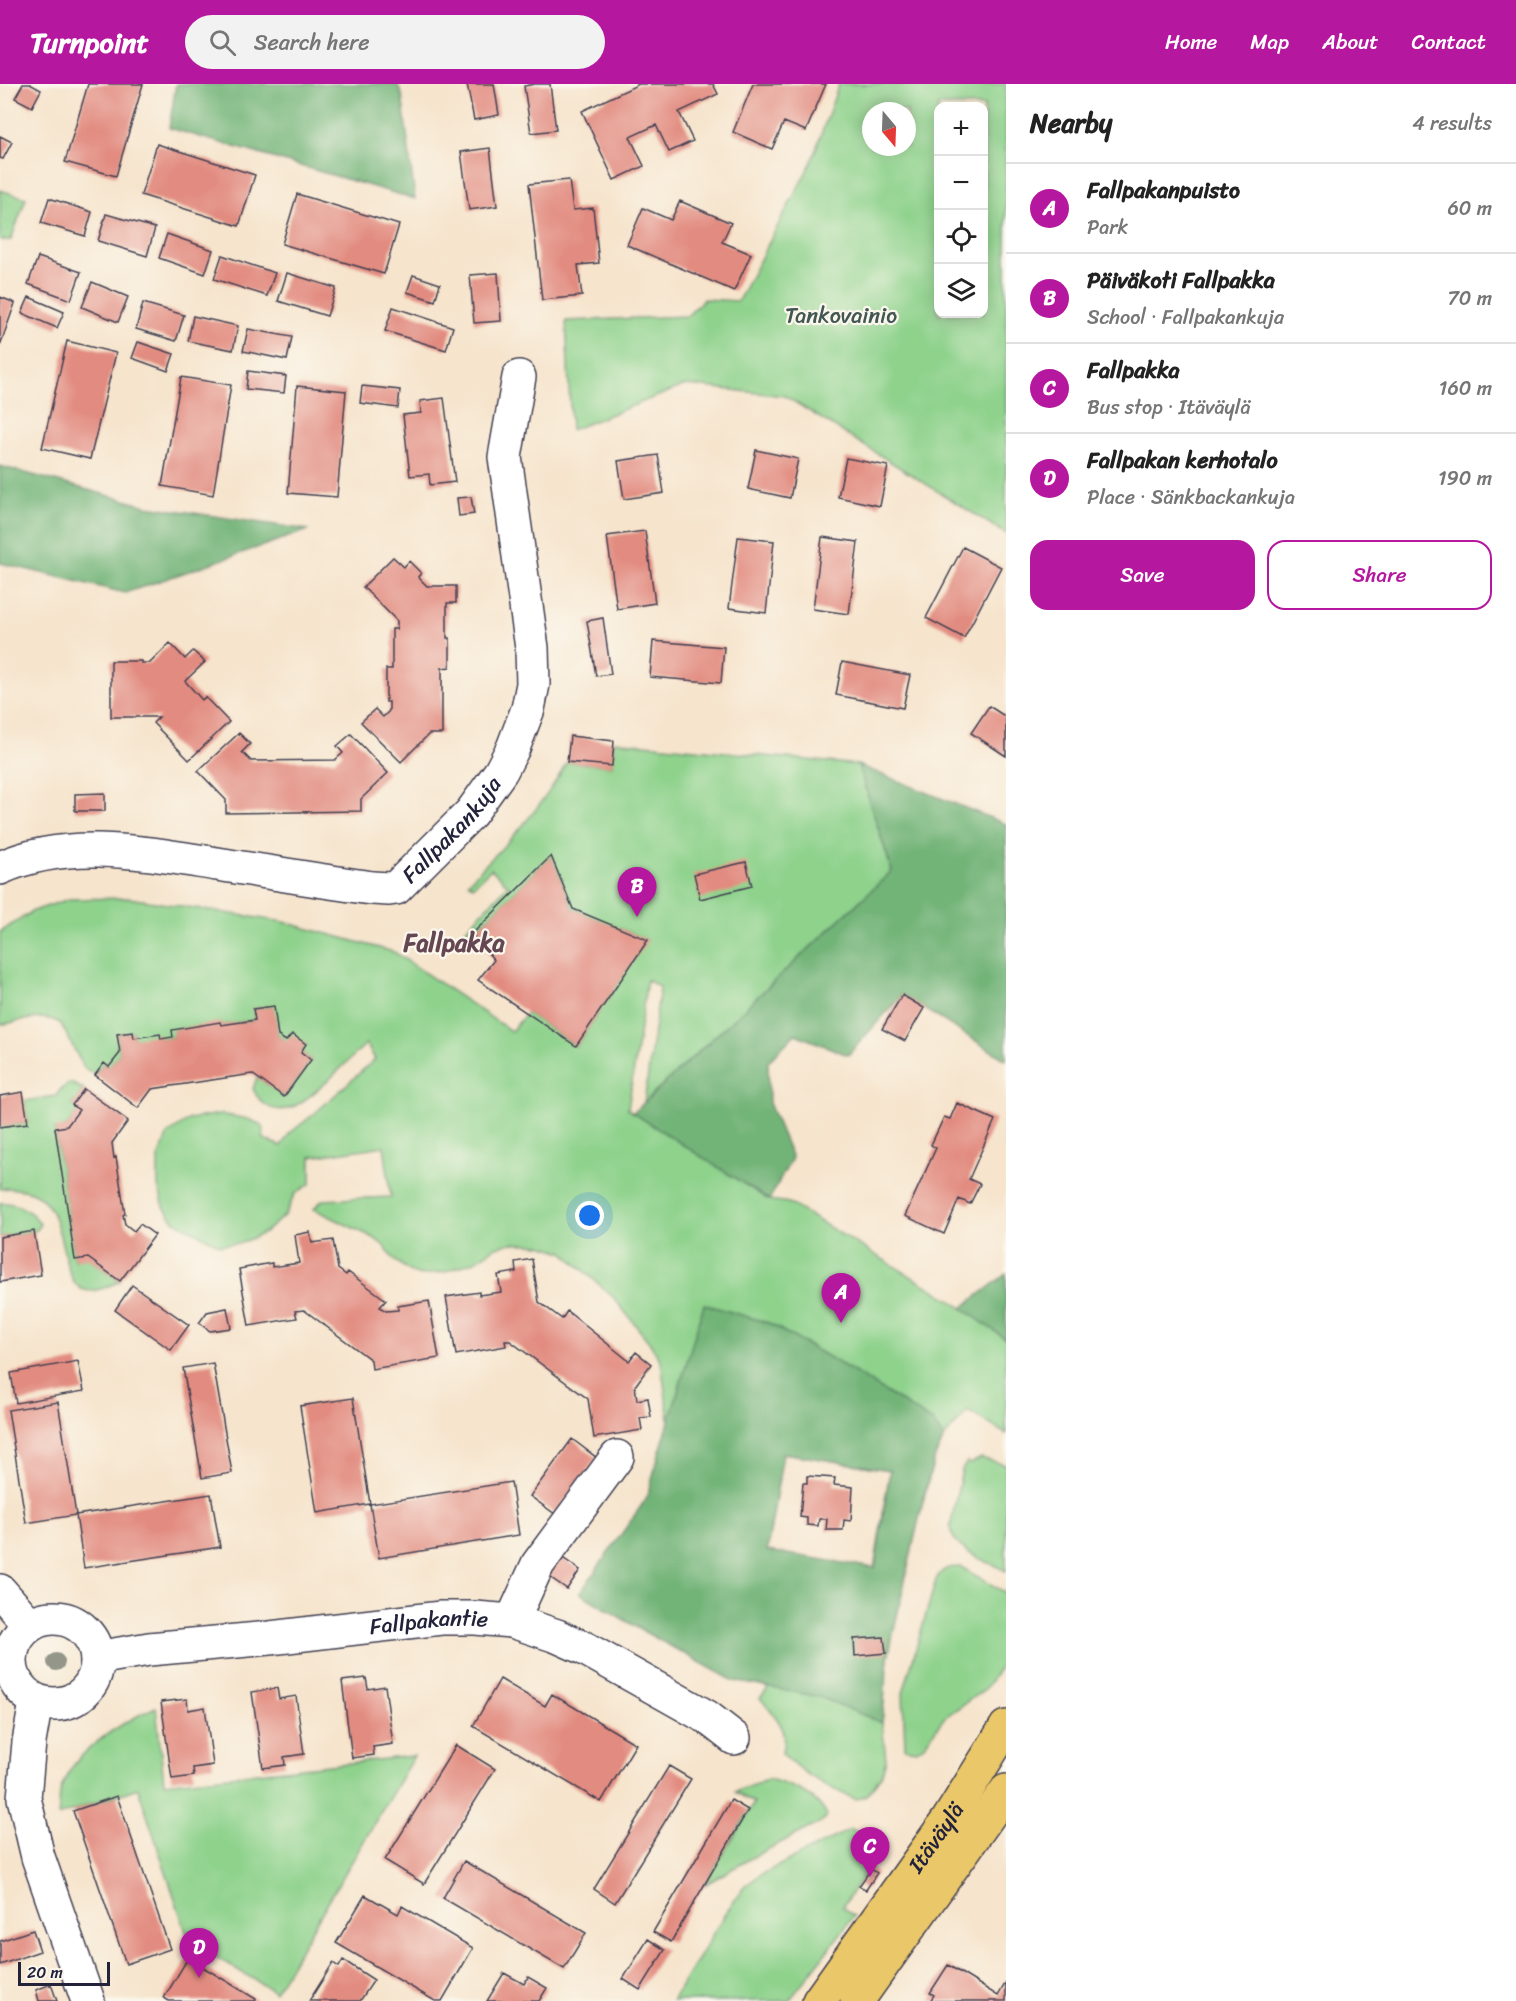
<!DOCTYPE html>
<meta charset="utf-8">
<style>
:root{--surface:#fff;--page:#f2f2f2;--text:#222;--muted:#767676;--line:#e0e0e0;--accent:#b5179e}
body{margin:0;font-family:Sriracha,sans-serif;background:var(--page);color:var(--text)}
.controls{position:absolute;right:18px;top:18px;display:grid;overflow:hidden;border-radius:12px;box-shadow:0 3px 15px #0003}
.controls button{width:54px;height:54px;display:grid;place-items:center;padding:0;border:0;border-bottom:2px solid var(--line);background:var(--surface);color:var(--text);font:30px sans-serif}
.compass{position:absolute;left:862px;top:18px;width:54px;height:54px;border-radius:50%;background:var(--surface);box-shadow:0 3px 15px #0003;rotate:161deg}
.scale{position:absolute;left:18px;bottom:15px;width:92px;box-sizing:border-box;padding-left:6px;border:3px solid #22223b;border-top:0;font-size:16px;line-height:21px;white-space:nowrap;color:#22223b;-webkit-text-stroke:4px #fbf7ec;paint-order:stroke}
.you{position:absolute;left:590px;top:1132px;width:21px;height:21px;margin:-15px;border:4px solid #fff;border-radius:50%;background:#1a73e8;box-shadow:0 0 0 9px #1a73e833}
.badge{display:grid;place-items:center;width:39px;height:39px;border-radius:50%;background:var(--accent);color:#fff;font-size:20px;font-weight:700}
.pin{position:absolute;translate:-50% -50px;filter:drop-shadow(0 2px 3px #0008)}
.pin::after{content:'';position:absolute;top:32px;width:21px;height:18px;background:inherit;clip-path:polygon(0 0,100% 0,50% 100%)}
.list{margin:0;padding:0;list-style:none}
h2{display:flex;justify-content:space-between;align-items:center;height:78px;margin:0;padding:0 24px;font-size:26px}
h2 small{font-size:20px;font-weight:400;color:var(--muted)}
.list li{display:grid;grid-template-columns:39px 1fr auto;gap:18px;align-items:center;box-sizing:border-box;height:90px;padding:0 24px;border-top:2px solid var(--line)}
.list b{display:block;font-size:22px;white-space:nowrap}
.list p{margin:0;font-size:20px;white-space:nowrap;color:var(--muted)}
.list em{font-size:20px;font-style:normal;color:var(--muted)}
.actions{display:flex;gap:12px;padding:18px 24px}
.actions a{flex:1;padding:14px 0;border:2px solid var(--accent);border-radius:18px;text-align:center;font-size:21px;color:var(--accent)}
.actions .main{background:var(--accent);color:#fff}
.icon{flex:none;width:33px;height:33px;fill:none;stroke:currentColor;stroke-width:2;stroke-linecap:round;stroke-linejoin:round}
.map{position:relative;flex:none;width:1006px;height:1917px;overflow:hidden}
header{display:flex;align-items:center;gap:36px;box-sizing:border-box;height:84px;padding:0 30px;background:var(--accent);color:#fff}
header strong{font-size:28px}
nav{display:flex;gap:33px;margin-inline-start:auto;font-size:21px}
.search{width:420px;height:54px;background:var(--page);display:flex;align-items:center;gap:15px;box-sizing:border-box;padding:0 21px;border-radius:33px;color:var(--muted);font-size:22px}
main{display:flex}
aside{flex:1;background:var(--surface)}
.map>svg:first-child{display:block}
.green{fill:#8ed28c;stroke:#587a64;stroke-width:1.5;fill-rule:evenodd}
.forest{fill:#72b478;stroke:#4a6b5a;stroke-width:1.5;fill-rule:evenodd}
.building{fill:#e28b80}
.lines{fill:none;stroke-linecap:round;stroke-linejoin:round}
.minor-casing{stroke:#423f51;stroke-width:36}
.major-casing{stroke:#423f51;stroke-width:36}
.minor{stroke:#fff;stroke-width:33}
.major{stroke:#eac769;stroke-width:33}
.tree{fill:#939689}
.labels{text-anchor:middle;stroke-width:4.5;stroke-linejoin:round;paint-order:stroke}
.park-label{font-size:22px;fill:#425753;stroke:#fbf7ec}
.street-label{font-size:22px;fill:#22223b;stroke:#fbf7ec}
.neighbourhood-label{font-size:24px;font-weight:bold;fill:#654753;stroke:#fbf7ec}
</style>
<header>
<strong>Turnpoint</strong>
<div class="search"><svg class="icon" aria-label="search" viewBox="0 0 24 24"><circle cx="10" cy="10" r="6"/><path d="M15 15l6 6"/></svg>Search here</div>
<nav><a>Home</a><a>Map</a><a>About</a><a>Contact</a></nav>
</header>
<main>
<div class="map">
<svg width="1006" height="1917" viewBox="0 0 1006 1917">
<rect width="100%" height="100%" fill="#fbf7ec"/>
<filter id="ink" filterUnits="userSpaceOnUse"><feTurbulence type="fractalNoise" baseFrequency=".0167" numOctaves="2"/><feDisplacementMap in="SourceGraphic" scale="12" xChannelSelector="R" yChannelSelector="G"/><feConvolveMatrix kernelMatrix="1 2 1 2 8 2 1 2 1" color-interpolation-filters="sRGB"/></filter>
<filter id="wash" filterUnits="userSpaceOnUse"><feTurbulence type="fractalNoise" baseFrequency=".008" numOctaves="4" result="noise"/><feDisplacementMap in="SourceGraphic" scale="24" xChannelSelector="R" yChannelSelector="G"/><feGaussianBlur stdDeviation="1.35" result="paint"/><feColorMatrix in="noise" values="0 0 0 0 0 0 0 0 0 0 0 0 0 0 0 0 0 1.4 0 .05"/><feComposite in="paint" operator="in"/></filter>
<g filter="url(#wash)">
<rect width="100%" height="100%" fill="#f6e4cc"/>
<path class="green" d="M839 0H1006V450L785 312 686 301 571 346 566 237 687 232 704 215 738 217 811 79ZM938 22H984V230H938ZM871 27H907V63H871Z
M0 106 26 114 11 156H0Z
M614 657 858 681 892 787 644 1019 660 903 647 896 628 1025 769 1116 789 1119 949 1215 1006 1255V1350L968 1327 944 1354 934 1375 916 1445 888 1573 882 1639 886 1676 881 1692 867 1711 856 1715C830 1705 801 1689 782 1669 788 1641 777 1635 760 1614L769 1604 733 1596 643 1547 580 1509 646 1416 669 1337 661 1277 649 1258 613 1213 563 1168 541 1161 512 1159 496 1163 475 1177 445 1188 420 1191 411 1188 394 1176 384 1162 374 1154 314 1125 322 1116 391 1113 384 1062 311 1073V1099L295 1110 285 1131 264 1149 241 1159 220 1161 174 1137 164 1123 158 1102V1074L168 1050 190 1035 220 1030 248 1035 262 1041 264 1055 281 1062 290 1049 314 1030 375 975 366 960C349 975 307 1022 286 1025 270 1028 259 1018 253 1005L257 993 284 1013 311 976 301 968 306 960 286 957 278 952 273 922 253 925 255 936 221 941 220 939 173 946V953L161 955 134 954 133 948 117 950 120 969 109 983 104 979 95 991 84 984 61 940C46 928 18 938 0 941V848L33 827 69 815 129 814 284 838 394 868 511 947 527 929 576 962 647 856 573 825 551 772 472 850 466 845 508 801 491 785 473 802 468 798C506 761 542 725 567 678L612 682ZM783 1369 890 1386 874 1484 767 1467Z
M70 999 84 1005 72 1021 79 1026 67 1042 55 1045 75 1176 88 1174 120 1197C109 1202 96 1209 84 1206 55 1197 72 1113 23 1106 15 1105 8 1103 0 1105V1043L28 1039 24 1017 56 1012 61 1005Z
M0 1119C18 1118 30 1126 40 1139L38 1145 34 1147 0 1153Z
M981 1374 1006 1381V1487C986 1476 955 1469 950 1444L962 1386 967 1378 970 1380Z
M961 1483 1006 1509V1575L985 1605 944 1634 925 1660 917 1666 905 1664 903 1609 936 1496C942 1484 948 1483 961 1483Z
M156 1623 164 1699 414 1672 275 1908 189 1857 138 1704 58 1732C59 1725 59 1716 60 1709 69 1669 122 1638 156 1623Z
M769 1695C790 1701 817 1710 827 1732L823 1737 753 1773 704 1801 754 1719 735 1708Z
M851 1745 873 1756 882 1765 842 1823 854 1832 789 1917H672L725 1830 744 1803 760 1791Z"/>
<path class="forest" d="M176 0H397L402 10 415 115 169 44Z
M0 382 147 422 309 446 125 509 0 479Z
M858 681 1006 740V976L902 911 848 971 795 950 768 978 769 1019 792 1074 769 1116 633 1029 892 787Z
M1006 1190V1255L962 1224Z
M704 1220 769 1239 851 1286 933 1338 944 1354 934 1375 927 1399 896 1536 888 1573 882 1639 820 1613 734 1597 643 1547 580 1509 646 1415ZM783 1369 890 1386 875 1484 767 1467Z"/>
<g id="blocks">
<path class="building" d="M23 0H30L41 6 32 23 15 14Z
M88 0H143L116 92 65 78Z
M467 0H494L499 31 474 36Z
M535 0H550L556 46 531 49 524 2Z
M639 0H713L718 10 679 28 693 57 669 68 656 41 630 53 644 82 614 96 582 27Z
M753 0H826L806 47 784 38 772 65 733 48Z
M0 52 12 58 3 75 0 74Z
M157 60 255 91 239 142 141 111Z
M490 64 497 122 469 126 461 68Z
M569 96 573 126 593 124 599 179 578 181 582 212 542 216 529 100Z
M297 110 399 141 384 190 282 160Z
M49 114 92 128 85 152 41 139Z
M680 117 731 139 722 158 751 170 734 207 627 161 643 124 671 136Z
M106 130 155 144 147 172 98 157Z
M167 150 213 166 205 190 159 174Z
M222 171 275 189 267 212 214 195Z
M38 173 81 188 71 216 28 200Z
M287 189 336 204 327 232 278 217Z
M498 189 501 237 474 239 470 191Z
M413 191 440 200 435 217 407 208Z
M92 198 128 213 118 238 82 223Z
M0 213 15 219 0 262Z
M29 213 64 228 57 244 22 229Z
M143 219 184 231 176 257 136 245Z
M393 223 453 243 446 266 385 247Z
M193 232 238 242 233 266 188 257Z
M248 245 292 253 287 276 243 267Z
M67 257 116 269 90 375 42 364Z
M138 258 174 270 168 287 132 274Z
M248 287 286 292 284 309 246 305Z
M181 293 231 301 213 411 162 402Z
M297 302 346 307 337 413 288 409Z
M362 302 400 306 398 324 360 319Z
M444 314 455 398 430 401 429 390 410 392 403 331 421 329 420 317Z
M756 366 798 375 790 414 748 405Z
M658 371 664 409 624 415 618 377Z
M846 374 888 382 880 422 838 413Z
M471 413 474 430 459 432 457 414Z
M645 447 655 519 617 525 607 452Z
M738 453 774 457 766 529 729 524Z
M822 453 858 458 849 530 813 525Z
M963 463 1001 483 964 554 926 534Z
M393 473 404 483 409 477 421 489 418 493 427 502H456V519H447V554H450V583L442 584V650H429L401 678 361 638 375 625 383 633 389 627V618H386V585H392V545H397V537L363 503Z
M603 534 611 590 596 592 587 537Z
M653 557 724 563 721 599 650 593Z
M170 559 185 575 193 567 205 578 185 597 202 616 205 613 229 638 189 676 153 639 159 633H111V577H141V579H150Z
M842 578 910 591 903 624 836 611Z
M989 622 1006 633V672L971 649Z
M239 649 250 660 242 668 251 677 335 676 343 669 337 662 351 650 388 689 361 715V727L226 729V716L198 687Z
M570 652 614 657 612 682 567 678Z
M105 709V727H75V710Z
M551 772 573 825 648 856 576 962 478 896 494 876 472 850Z
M746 778 752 802 700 815 694 790Z
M902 911 924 924 905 957 882 945Z
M274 922 278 952 286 957 292 950 306 960 301 968 311 976 284 1013 252 990 152 1005 138 1024 95 991 104 979 109 983 120 969 117 950 133 948 134 954 160 950 161 955 173 953 172 946 220 938 221 941 255 936 253 925Z
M84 1005 128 1037 112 1059 114 1074 116 1073 125 1130 123 1131 125 1140 134 1147 140 1140 155 1151 120 1197 88 1174 75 1176 55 1044 67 1042 79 1026 72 1021Z
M23 1008 28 1039 0 1043V1012Z
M957 1019 995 1036 969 1095 980 1100 970 1120 959 1115 944 1150 905 1132 936 1064 931 1061 944 1033 950 1035Z
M34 1147 41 1191 0 1198V1153Z
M310 1148 312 1159 333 1156 338 1185 346 1191 348 1188 386 1216 380 1223 386 1227 398 1226V1222L429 1217 439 1274 372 1285 371 1276 304 1226 295 1227 297 1234 249 1242 239 1185 272 1179V1183L299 1179 295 1151Z
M532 1175 539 1218 562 1235 567 1227 629 1277 636 1268 651 1280 635 1302 637 1316 648 1314 651 1333 640 1334 642 1346 594 1354 588 1315 510 1257H505L506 1262 456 1271 446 1213 479 1208V1211L501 1208 498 1191 516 1188 515 1178Z
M132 1201 189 1241 171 1266 115 1226Z
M227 1224 231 1244 210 1247 199 1239 207 1228Z
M78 1277 84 1307 16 1319 11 1289Z
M213 1279 232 1389 202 1394 183 1284Z
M353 1314 370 1420 317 1429 300 1322Z
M58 1318 76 1431 26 1439 8 1326Z
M572 1355 597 1374 555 1430 530 1412Z
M807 1392 835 1394 834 1401 853 1403 851 1437 844 1436 843 1446H826L827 1435H819L818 1442 807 1441V1434L800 1433 803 1399H807Z
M511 1398 519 1451 379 1474 370 1420Z
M211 1410 220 1463 84 1484 76 1431Z
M554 1468 580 1486 567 1505 541 1487Z
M884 1553 886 1569 855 1572 854 1555Z
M366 1594 368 1605 385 1602 393 1660 373 1663 374 1671 352 1674 342 1597Z
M500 1595 545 1622 552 1610 636 1660 601 1718 473 1642Z
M277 1604 279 1615 296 1612 304 1670 284 1673 285 1681 263 1684 252 1608Z
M187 1615 188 1626 205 1623 213 1681 193 1684 194 1692 172 1695 161 1618Z
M456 1661 495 1685 424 1800 385 1776Z
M669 1682 691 1695 615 1819 594 1805Z
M117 1712 170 1865 126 1880 73 1727Z
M731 1716 748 1726 671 1858 653 1848Z
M464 1777 586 1849 564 1885 443 1814Z
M871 1785 877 1789 866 1806 859 1802Z
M365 1811 398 1830 402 1822 473 1864 442 1917H435L336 1859Z
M33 1846 40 1867 0 1881V1857Z
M648 1855 665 1866 640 1906 623 1895Z
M188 1874 256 1915 255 1917H169L164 1914Z
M343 1876 374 1896 360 1917H309L333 1879 339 1883Z
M948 1881 998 1912 1006 1898V1917H930L934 1911 930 1909Z
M504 1889 524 1900 528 1893 547 1904 539 1917H487Z
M51 1900 57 1917H39L36 1906Z"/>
</g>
</g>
<g filter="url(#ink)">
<use href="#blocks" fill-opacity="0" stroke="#423f51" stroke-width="1.5"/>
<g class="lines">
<g class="minor-casing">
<g id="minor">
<path id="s1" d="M0 784C68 753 146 769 217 780 269 788 320 797 372 804L389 805 396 804 471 729 501 687 513 664 528 625 533 600 532 564 505 373 519 293"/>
<path d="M0 1507 30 1541"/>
<circle cx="54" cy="1577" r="43"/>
<path d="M512 1537 538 1480 617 1373"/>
<path id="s2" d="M97 1574 149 1565 270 1554 441 1534H475L512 1537 557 1552 584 1564 707 1633 734 1654"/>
<path d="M36 1618 29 1658 24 1714 38 1773 88 1917"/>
</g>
</g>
<g class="major-casing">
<g id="major">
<path id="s3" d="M819 1917 948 1736 1006 1643"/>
<path d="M857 1917 1006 1707"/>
</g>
</g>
<use href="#minor" class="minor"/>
<use href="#major" class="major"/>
</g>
<circle class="tree" cx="56" cy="1578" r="9"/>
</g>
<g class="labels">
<g class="park-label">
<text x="841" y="239">Tankovainio</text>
</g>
<g class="street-label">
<text dy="8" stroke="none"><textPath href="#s1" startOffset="482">Fallpakankuja</textPath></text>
<text dy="8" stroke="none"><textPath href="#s2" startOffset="334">Fallpakantie</textPath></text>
<text dy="8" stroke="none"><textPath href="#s3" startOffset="201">Itäväylä</textPath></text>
</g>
<g class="neighbourhood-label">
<text x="454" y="867">Fallpakka</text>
</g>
</g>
</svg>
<div class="controls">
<button>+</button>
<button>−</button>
<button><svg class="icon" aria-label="locate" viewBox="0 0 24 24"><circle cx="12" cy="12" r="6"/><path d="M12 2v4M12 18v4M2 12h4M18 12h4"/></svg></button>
<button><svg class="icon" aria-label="layers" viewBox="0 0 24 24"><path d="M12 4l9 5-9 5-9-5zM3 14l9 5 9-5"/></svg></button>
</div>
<svg class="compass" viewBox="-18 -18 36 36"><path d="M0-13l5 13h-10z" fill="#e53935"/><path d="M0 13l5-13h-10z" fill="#767676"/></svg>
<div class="scale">20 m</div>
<div class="you"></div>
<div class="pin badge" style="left:841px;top:1239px">A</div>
<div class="pin badge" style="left:637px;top:833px">B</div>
<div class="pin badge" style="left:870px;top:1793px">C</div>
<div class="pin badge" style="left:199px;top:1894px">D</div>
</div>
<aside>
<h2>Nearby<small>4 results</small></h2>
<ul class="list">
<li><span class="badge">A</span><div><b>Fallpakanpuisto</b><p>Park</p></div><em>60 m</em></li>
<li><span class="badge">B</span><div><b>Päiväkoti Fallpakka</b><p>School · Fallpakankuja</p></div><em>70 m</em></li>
<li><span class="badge">C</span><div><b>Fallpakka</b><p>Bus stop · Itäväylä</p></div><em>160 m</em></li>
<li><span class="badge">D</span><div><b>Fallpakan kerhotalo</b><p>Place · Sänkbackankuja</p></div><em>190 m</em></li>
</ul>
<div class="actions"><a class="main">Save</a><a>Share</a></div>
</aside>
</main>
